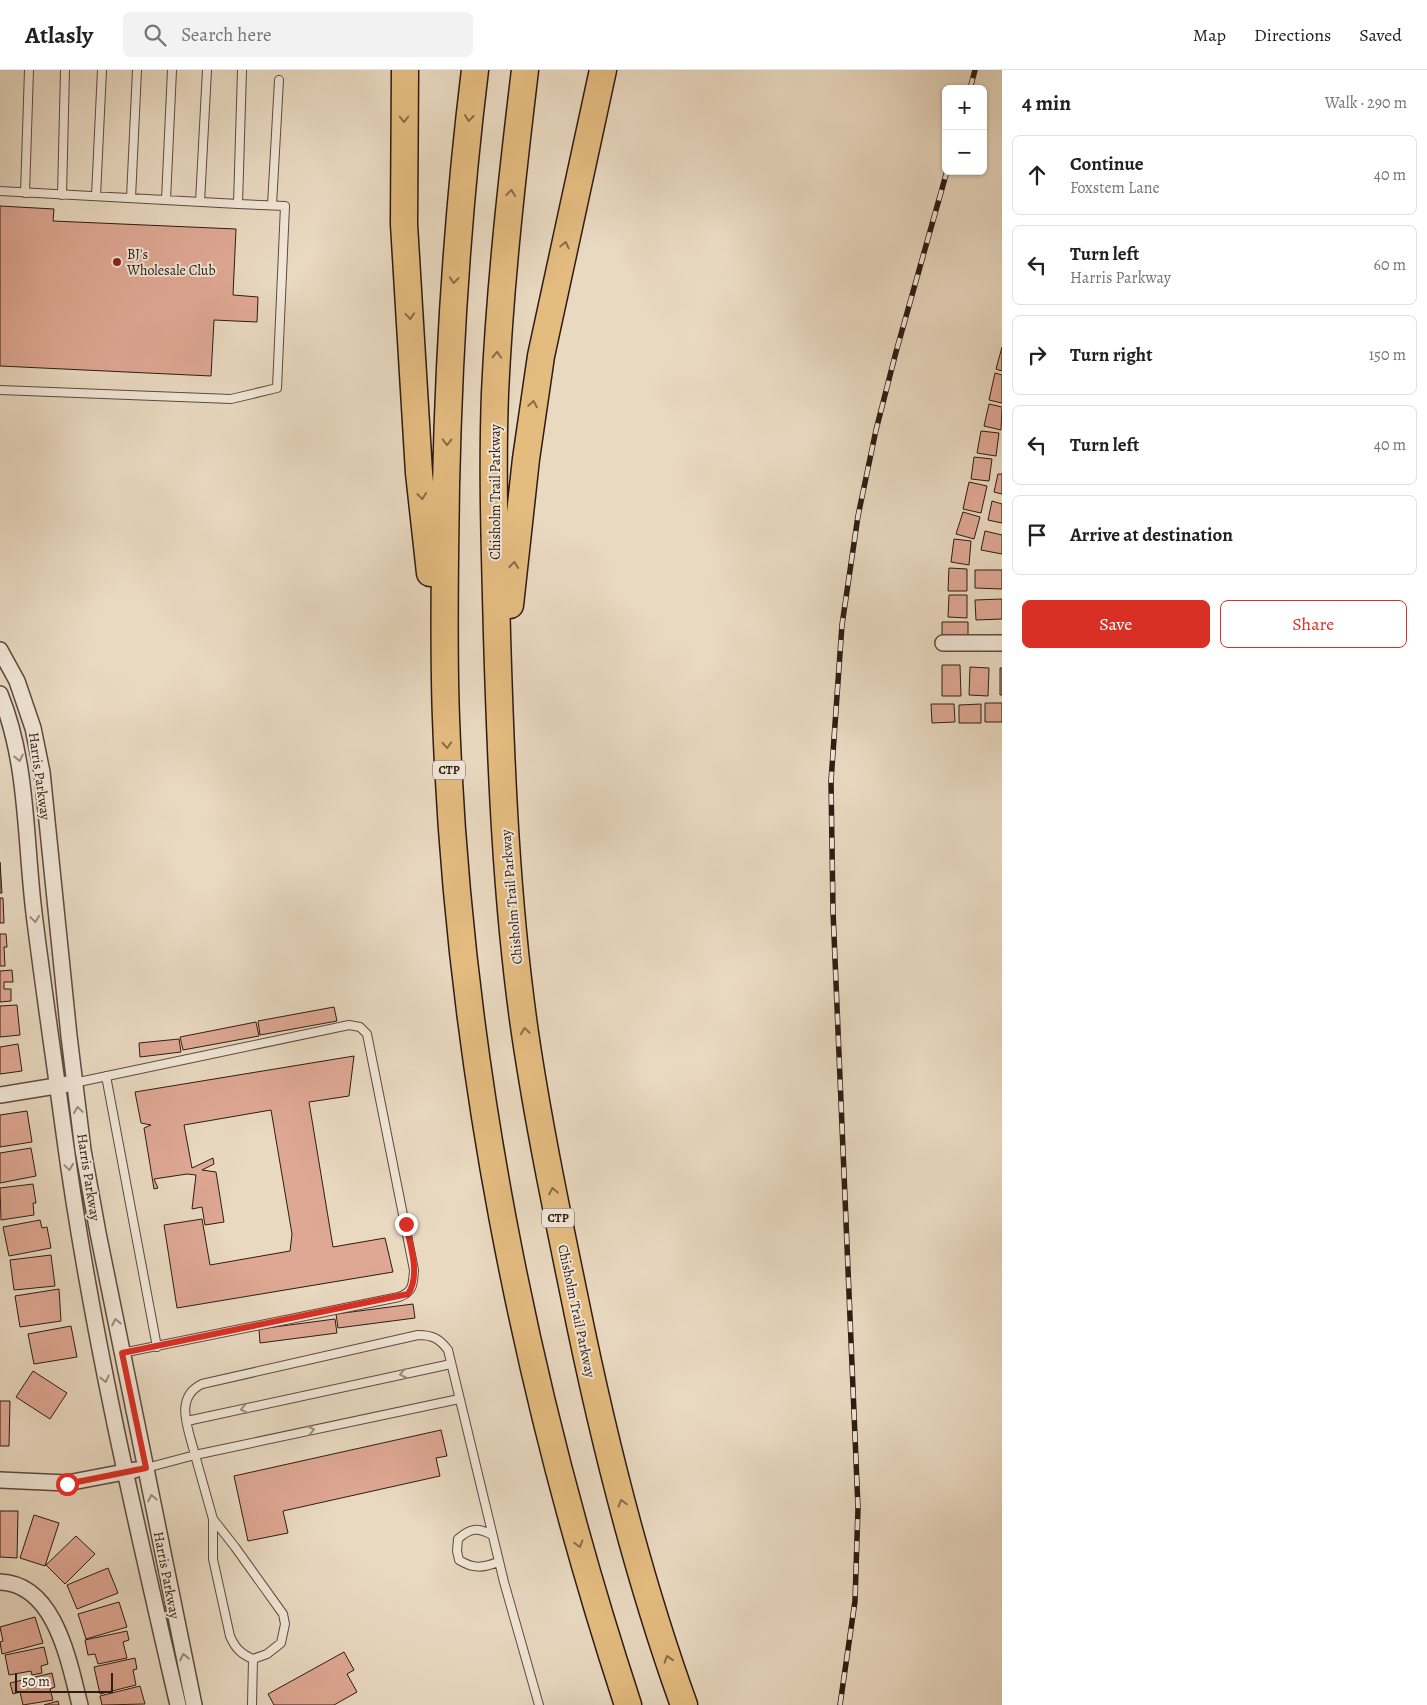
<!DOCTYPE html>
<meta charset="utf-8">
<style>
:root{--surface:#fff;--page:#f2f2f2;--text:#202124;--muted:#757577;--line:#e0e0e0;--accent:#d93025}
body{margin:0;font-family:Alegreya,serif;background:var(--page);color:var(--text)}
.controls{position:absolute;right:15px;top:15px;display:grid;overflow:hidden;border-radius:8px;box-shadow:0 1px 4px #0004}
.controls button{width:45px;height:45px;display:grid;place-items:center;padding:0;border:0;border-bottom:1px solid var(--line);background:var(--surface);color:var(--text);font:25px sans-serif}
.scale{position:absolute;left:15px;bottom:12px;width:98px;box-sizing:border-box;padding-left:5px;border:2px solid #2e1b12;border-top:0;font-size:14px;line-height:18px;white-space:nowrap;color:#2e1b12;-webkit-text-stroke:4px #f1e6d7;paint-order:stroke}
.stop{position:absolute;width:15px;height:15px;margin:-11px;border:4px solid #d93025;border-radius:50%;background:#fff}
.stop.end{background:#d93025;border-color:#fff;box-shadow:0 1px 5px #0008}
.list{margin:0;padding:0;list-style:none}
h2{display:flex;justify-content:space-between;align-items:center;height:65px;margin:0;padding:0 20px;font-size:21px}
h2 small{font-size:16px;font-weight:400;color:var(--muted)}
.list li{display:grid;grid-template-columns:32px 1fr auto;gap:15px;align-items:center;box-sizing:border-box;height:80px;margin:0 10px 10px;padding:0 10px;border:1px solid var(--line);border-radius:8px}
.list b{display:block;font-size:19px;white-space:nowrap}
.list p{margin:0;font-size:16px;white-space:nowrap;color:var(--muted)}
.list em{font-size:16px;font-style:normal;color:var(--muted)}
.actions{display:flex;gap:10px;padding:15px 20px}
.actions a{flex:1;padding:11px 0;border:1px solid var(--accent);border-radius:8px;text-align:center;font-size:18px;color:var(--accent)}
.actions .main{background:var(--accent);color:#fff}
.icon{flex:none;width:28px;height:28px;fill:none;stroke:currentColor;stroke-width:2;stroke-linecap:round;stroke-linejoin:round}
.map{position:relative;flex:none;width:1002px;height:1635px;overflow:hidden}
header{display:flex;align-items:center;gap:30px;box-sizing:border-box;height:70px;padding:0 25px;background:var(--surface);border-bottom:1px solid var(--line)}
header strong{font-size:24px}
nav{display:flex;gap:28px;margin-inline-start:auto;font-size:18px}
.search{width:350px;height:45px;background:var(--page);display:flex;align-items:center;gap:12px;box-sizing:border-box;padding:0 18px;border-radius:8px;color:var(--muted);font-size:19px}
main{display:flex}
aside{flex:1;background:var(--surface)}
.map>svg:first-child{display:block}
.building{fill:#dfa894;stroke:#2e1b12}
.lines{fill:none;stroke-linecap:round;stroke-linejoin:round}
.lane-casing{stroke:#5d4a3e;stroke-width:10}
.street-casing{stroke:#5d4a3e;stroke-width:18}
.highway-casing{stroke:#2e1b12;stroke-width:29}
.lane{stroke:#f1e6d7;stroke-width:8}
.street{stroke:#f1e6d7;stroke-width:15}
.highway{stroke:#e4bc80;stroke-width:26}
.rail-casing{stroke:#2e1b12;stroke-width:5.5}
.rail{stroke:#f1e6d7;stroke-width:4;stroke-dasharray:11;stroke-linecap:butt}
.oneway{stroke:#896c49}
.oneway2{stroke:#998b7e}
.route{stroke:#d93025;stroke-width:6}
.poi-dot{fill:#8f2418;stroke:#f1e6d7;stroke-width:2}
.labels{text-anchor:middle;stroke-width:4;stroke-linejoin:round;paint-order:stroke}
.shield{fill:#f1e6d7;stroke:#68584d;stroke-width:1}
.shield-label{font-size:12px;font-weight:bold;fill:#2e1b12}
.poi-label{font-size:14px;fill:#2e1b12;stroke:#f1e6d7;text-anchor:start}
.street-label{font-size:14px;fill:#2e1b12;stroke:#f1e6d7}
</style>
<header>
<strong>Atlasly</strong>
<div class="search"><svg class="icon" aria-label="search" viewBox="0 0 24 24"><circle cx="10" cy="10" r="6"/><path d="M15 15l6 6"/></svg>Search here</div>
<nav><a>Map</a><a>Directions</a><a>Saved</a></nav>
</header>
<main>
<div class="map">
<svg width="1002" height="1635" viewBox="0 0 1002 1635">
<rect width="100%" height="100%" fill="#e9d9c1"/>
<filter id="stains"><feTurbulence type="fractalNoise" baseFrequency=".004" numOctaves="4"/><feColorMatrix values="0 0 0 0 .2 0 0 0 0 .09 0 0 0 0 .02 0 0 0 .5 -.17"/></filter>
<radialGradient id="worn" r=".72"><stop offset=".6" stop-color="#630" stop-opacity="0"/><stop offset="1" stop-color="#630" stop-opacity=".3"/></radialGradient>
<path class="building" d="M0 136 54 139 53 151 236 159 233 225 258 227 257 252 214 250 211 306 0 296Z
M1002 277V301L996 299Z
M995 303 1002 305V333L989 330Z
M989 334 1002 337 1001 360 984 356Z
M981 361 999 363 996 386 977 383Z
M974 387 992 389 989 411 971 409Z
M998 404H1002V424L994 422Z
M969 412 987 416 981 443 963 439Z
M992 431 1002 434V453L988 450Z
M963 442 980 447 974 469 956 464Z
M985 461 1002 465V484L981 480Z
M954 469 971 471 969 495 951 492Z
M949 498 967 499V521H948Z
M975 500H1002V519L975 518Z
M949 525H967V548L948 547Z
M1002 529V549L976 550 975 530Z
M942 552H968V565L942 566Z
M942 595H960L961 626H942Z
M970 597 989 598 988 626 969 625Z
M1000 598H1002V625H1000Z
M985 633H1002V652H985Z
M931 634H954L955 652 932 653Z
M981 634V653H959V635Z
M0 792 2 823H0Z
M0 828H3L4 853H0Z
M0 864H6L7 877H4L5 896H0Z
M12 900 13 912H4V919H11V931L0 932V901Z
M17 935 20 965 0 967V936Z
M334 937 337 951 260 965 258 951Z
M256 952 259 966 183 980 180 967Z
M179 969 181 982 140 987 139 973Z
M18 974 22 1001 0 1004V977Z
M354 986 349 1026 309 1032 333 1177 385 1168 393 1202 177 1238 164 1155 202 1149 210 1195 290 1181 292 1164 271 1040 184 1055 192 1098 213 1088 214 1094 202 1100 216 1102 224 1152 205 1155 202 1137 192 1139 196 1105 187 1104 154 1109 158 1118 154 1119 144 1058 151 1055 141 1053 135 1022Z
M27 1041 32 1072 0 1077V1045Z
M31 1078 36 1106 0 1113V1083Z
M33 1114 36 1133H33L34 1145 1 1150 0 1118Z
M40 1150 42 1158 47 1157 51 1178 9 1186 3 1157Z
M51 1185 55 1216 14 1220 10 1190Z
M59 1219 61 1251 20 1257 15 1226Z
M413 1234 415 1248 338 1258 336 1244Z
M335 1249 337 1263 260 1273 259 1259Z
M71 1256 77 1287 34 1294 28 1264Z
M33 1301 67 1323 50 1349 16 1327Z
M0 1331H10L9 1376H0Z
M441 1360 447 1386 436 1388 440 1406 283 1441 288 1463 248 1471 234 1406Z
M0 1441H18L17 1488 0 1487Z
M34 1445 59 1453 45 1496 20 1488Z
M76 1466 95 1484 65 1514 46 1495Z
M108 1498 118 1523 77 1539 67 1515Z
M119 1532 127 1557 86 1569 78 1544Z
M35 1547 43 1573 2 1584 0 1572 3 1571 0 1557Z
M127 1561 129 1570 123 1572 127 1588 98 1594 95 1584 88 1585 85 1570Z
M44 1577 48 1594 41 1596 42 1603 32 1605 31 1601 9 1605 5 1585Z
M344 1582 354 1600 347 1604 357 1622 334 1635H274L268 1624Z
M135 1588 137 1599 133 1600 136 1615 100 1624 94 1597Z
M52 1603 55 1617 50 1619 53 1630 23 1635 20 1622 13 1624 10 1613Z
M140 1616 145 1634 102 1635 100 1626Z
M58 1631 59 1635H44Z"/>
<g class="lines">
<g class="lane-casing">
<path id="lane" d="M0 121 238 134
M25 123 29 0
M62 125 65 0
M96 126 102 0
M131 128 137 0
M166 130 172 0
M200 132 207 0
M272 135 279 10
M0 320 231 329 277 318 285 136 238 134 242 0
M106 1006 157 1277
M74 1013 349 955 360 957 367 964 414 1200C413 1215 413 1222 399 1227L122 1283
M459 1329 195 1385C189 1360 173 1328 202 1314L418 1265C432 1265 439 1268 448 1280L504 1512 539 1635
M187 1351 451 1294
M146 1398 195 1385 213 1449V1489L230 1566C235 1578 241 1584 253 1589L252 1635
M213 1449 235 1477 283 1544 285 1554 281 1573 267 1584 253 1589
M492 1465C478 1457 470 1458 458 1469L457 1481 459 1490C473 1499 483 1498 498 1492"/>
</g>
<g class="street-casing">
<path id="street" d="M943 573H1002
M0 580 17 611 33 658 42 702 69 966 83 1080 98 1163 194 1635
M0 624C28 693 25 769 34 843 43 916 54 989 64 1063 90 1256 134 1445 178 1635
M0 1025 68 1014
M0 1410 67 1413 135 1400
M0 1512C56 1514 69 1593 80 1635"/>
</g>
<g class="highway-casing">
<path id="highway" d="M405 0 404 154 419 403 430 503
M475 0C458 138 449 276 446 415 445 492 443 570 446 648 458 982 524 1318 628 1635
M525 0C512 108 500 215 495 323 492 404 495 484 497 565 501 698 506 831 525 963 538 1051 556 1138 574 1225 602 1364 636 1502 684 1635
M510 535 526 389 541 286 603 0"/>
</g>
<use href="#lane" class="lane"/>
<use href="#street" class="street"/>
<use href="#highway" class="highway"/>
<g class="rail-casing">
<path id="rail" d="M970 19 975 0
M840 1635 855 1531 858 1438 833 841 831 711 842 555 858 446 876 360 896 282 947 101"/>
</g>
<use href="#rail" class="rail"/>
</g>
<defs><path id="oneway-chevron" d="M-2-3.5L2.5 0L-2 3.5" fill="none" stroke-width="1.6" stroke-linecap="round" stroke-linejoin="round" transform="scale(1.25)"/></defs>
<g class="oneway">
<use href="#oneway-chevron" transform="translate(469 48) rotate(97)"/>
<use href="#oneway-chevron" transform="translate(404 49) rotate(90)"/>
<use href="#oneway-chevron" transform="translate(511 123) rotate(-84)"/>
<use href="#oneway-chevron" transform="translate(565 175) rotate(-77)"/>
<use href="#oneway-chevron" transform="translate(454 210) rotate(94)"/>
<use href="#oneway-chevron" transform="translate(410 246) rotate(86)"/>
<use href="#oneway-chevron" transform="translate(497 285) rotate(-87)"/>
<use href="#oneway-chevron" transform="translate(533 334) rotate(-81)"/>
<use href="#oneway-chevron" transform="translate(447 372) rotate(91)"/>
<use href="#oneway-chevron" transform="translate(422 426) rotate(84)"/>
<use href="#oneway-chevron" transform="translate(514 495) rotate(-84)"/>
<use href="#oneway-chevron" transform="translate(447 675) rotate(87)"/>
<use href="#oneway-chevron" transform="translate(525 961) rotate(-98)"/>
<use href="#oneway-chevron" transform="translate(553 1121) rotate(-101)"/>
<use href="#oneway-chevron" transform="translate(622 1433) rotate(-105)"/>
<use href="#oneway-chevron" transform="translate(579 1474) rotate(74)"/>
<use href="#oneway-chevron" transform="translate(668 1589) rotate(-107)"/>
</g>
<g class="oneway2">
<use href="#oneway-chevron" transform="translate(19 688) rotate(78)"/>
<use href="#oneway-chevron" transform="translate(35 849) rotate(82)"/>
<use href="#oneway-chevron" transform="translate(78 1040) rotate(-98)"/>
<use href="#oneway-chevron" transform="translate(69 1097) rotate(82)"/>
<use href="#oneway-chevron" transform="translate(116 1252) rotate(-101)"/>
<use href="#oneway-chevron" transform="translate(403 1304) rotate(168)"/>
<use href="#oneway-chevron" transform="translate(105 1309) rotate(78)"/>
<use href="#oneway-chevron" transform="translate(244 1339) rotate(168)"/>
<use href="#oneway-chevron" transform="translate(311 1360) rotate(-12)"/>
<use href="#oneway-chevron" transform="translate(152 1428) rotate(-101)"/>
<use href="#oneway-chevron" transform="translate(184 1587) rotate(-101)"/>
</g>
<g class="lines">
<path class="route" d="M67 1414 146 1398 122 1283 408 1224C421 1205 410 1176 406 1154"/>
</g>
<circle class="poi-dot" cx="117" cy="192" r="5"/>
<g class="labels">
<g class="shield">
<rect x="433" y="690.5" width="32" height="19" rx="4"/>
<rect x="542" y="1138.5" width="32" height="19" rx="4"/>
</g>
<g class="shield-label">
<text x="449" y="704">CTP</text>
<text x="558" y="1152">CTP</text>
</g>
<g class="poi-label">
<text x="127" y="189">BJ's<tspan x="127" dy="16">Wholesale Club</tspan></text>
</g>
<g class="street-label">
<text transform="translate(495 422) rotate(-90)" y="5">Chisholm Trail Parkway</text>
<text transform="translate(40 706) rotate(82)" y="5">Harris Parkway</text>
<text transform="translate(511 827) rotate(-95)" y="5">Chisholm Trail Parkway</text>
<text transform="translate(89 1107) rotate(81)" y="5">Harris Parkway</text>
<text transform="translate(577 1241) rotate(78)" y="5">Chisholm Trail Parkway</text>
<text transform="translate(167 1505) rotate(79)" y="5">Harris Parkway</text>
</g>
</g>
<rect width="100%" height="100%" filter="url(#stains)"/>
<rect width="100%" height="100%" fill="url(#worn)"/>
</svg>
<div class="controls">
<button>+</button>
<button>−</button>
</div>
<div class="scale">50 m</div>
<div class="stop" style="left:67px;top:1414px"></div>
<div class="stop end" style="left:406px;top:1154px"></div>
</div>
<aside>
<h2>4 min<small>Walk · 290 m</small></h2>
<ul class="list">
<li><svg class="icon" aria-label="ahead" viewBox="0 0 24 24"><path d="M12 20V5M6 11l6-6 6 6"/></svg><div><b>Continue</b><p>Foxstem Lane</p></div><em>40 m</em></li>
<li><svg class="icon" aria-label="left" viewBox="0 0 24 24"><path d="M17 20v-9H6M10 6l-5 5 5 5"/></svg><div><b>Turn left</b><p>Harris Parkway</p></div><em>60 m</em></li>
<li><svg class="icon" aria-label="right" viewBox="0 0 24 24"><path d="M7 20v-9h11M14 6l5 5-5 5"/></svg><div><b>Turn right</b></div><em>150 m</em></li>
<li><svg class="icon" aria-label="left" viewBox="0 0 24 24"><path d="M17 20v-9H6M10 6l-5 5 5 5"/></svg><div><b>Turn left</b></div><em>40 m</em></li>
<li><svg class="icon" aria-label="arrive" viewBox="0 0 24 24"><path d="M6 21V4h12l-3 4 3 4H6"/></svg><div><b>Arrive at destination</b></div></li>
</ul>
<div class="actions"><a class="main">Save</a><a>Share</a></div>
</aside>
</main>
